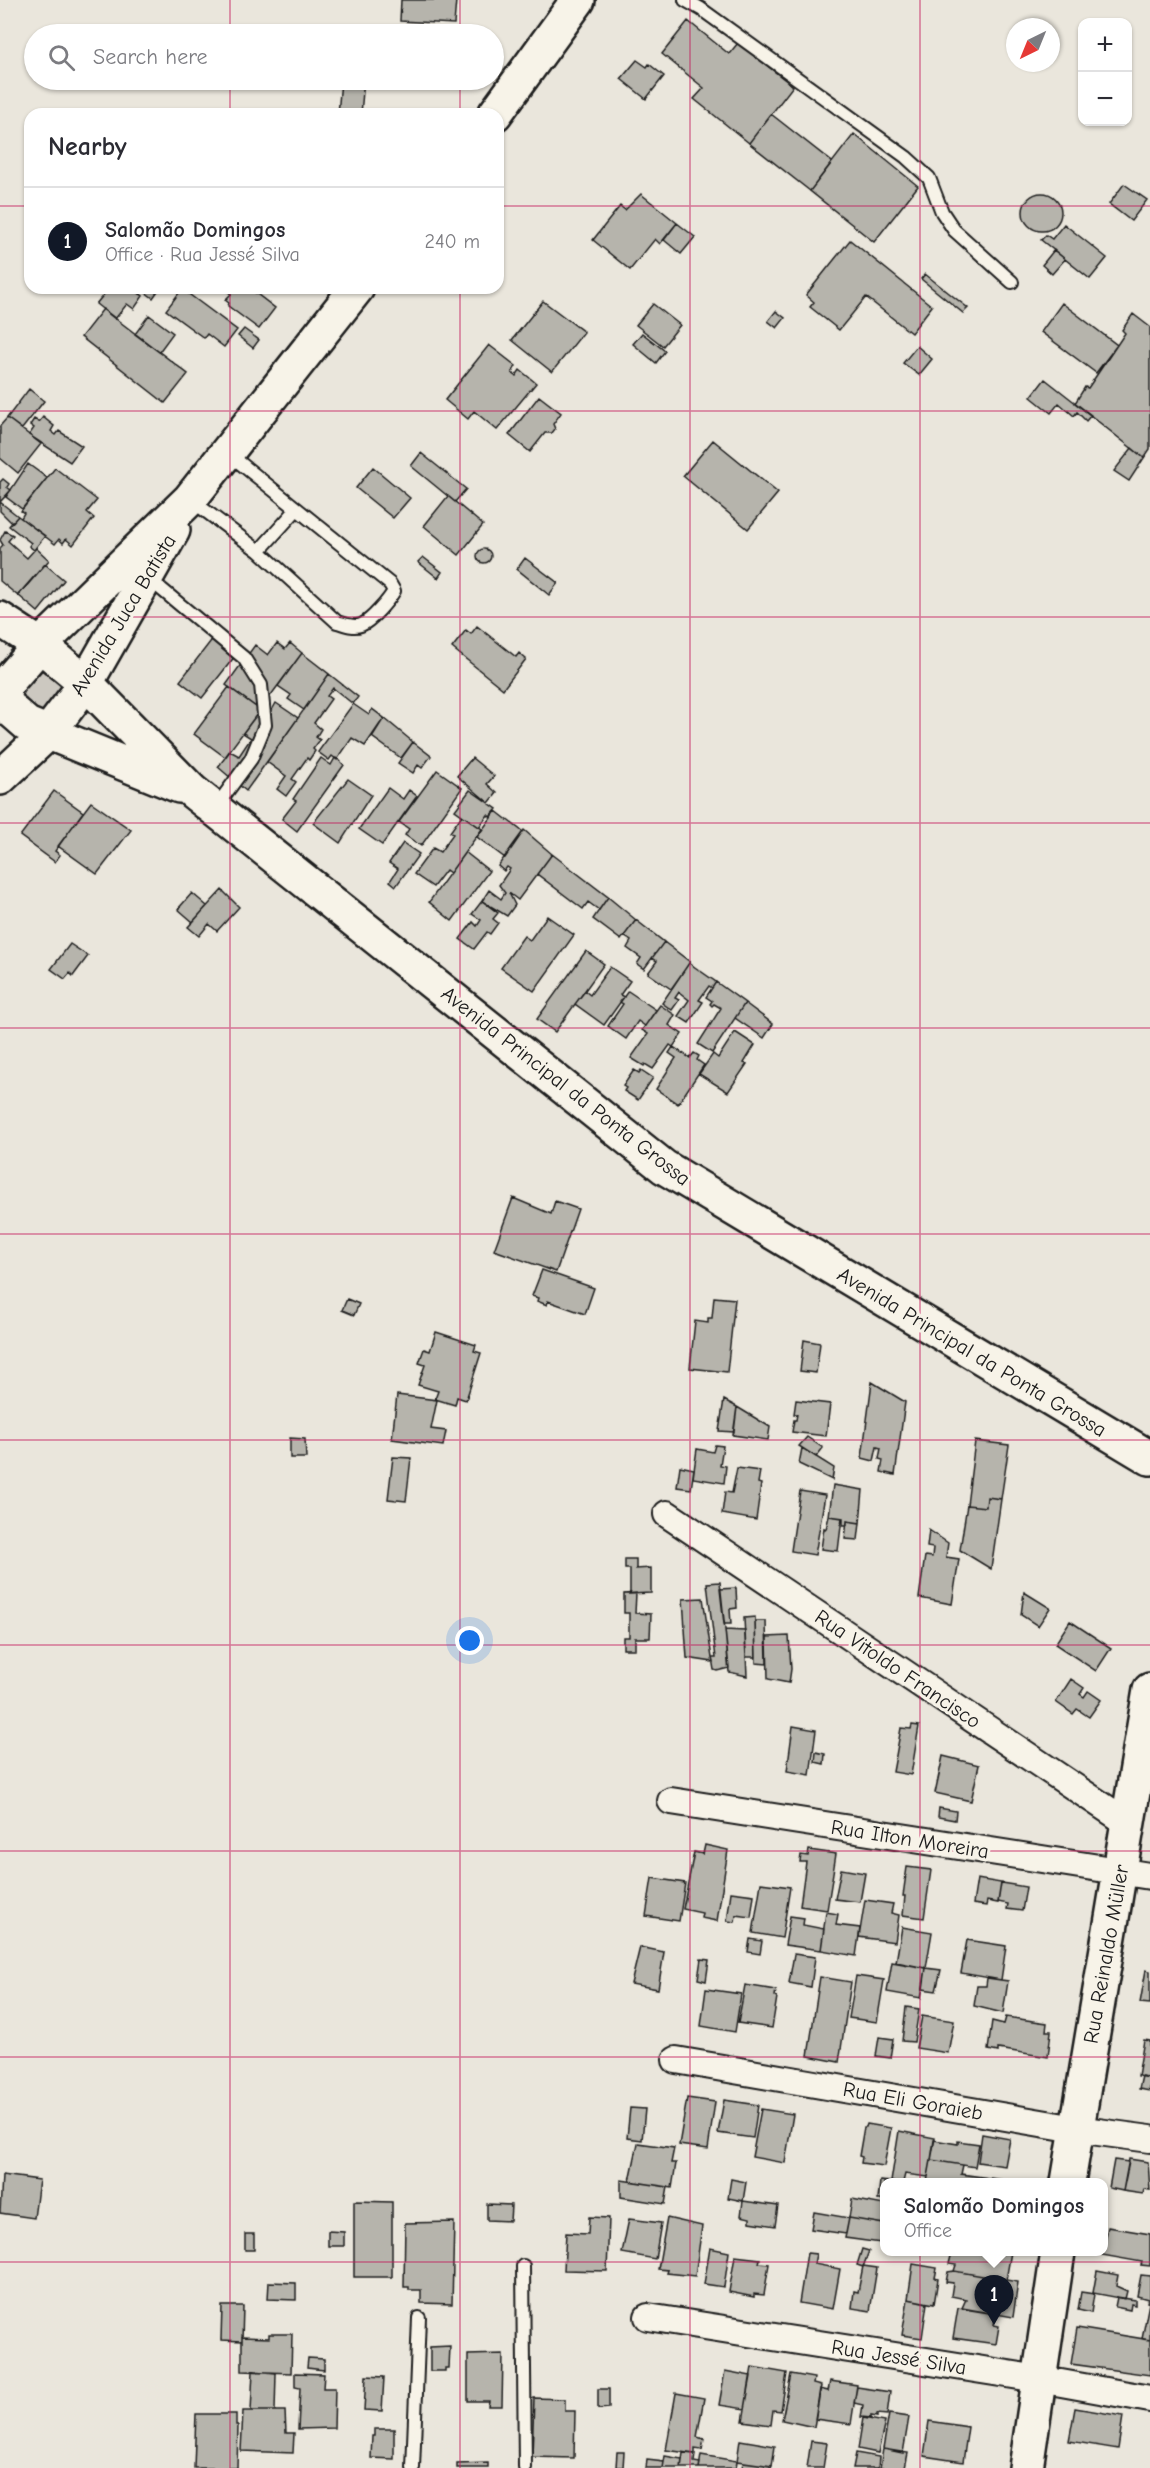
<!DOCTYPE html>
<meta charset="utf-8">
<style>
:root{--surface:#fff;--page:#f2f2f3;--text:#2b2b33;--muted:#7c7c81;--line:#e1e1e2;--accent:#111827}
body{margin:0;font-family:"Comic Neue",sans-serif;background:var(--page);color:var(--text)}
.controls{position:absolute;right:18px;top:18px;display:grid;overflow:hidden;border-radius:12px;box-shadow:0 2px 4px #0004}
.controls button{width:54px;height:54px;display:grid;place-items:center;padding:0;border:0;border-bottom:2px solid var(--line);background:var(--surface);color:var(--text);font:30px sans-serif}
.compass{position:absolute;left:1006px;top:18px;width:54px;height:54px;border-radius:50%;background:var(--surface);box-shadow:0 2px 4px #0004;rotate:223deg}
.you{position:absolute;left:470px;top:1641px;width:21px;height:21px;margin:-15px;border:4px solid #fff;border-radius:50%;background:#1a73e8;box-shadow:0 0 0 9px #1a73e833}
.badge{display:grid;place-items:center;width:39px;height:39px;border-radius:50%;background:var(--accent);color:#fff;font-size:20px;font-weight:700}
.pin{position:absolute;translate:-50% -50px;filter:drop-shadow(0 2px 3px #0008)}
.pin::after{content:'';position:absolute;top:32px;width:21px;height:18px;background:inherit;clip-path:polygon(0 0,100% 0,50% 100%)}
.popup{position:absolute;left:880px;top:2178px;width:228px;height:78px;box-sizing:border-box;display:grid;place-content:center;border-radius:12px;background:var(--surface);filter:drop-shadow(0 2px 4px #0005);font-size:20px;white-space:nowrap;color:var(--muted)}
.popup b{font-size:22px;color:var(--text)}
.popup::after{content:'';position:absolute;left:50%;top:100%;margin-left:-12px;border:12px solid transparent;border-top-color:var(--surface)}
.list{margin:0;padding:0;list-style:none}
h2{display:flex;justify-content:space-between;align-items:center;height:78px;margin:0;padding:0 24px;font-size:26px}
h2 small{font-size:20px;font-weight:400;color:var(--muted)}
.list li{display:grid;grid-template-columns:39px 1fr auto;gap:18px;align-items:center;box-sizing:border-box;height:108px;padding:0 24px;border-top:2px solid var(--line)}
.list b{display:block;font-size:22px;white-space:nowrap}
.list p{margin:0;font-size:20px;white-space:nowrap;color:var(--muted)}
.list em{font-size:20px;font-style:normal;color:var(--muted)}
.icon{flex:none;width:33px;height:33px;fill:none;stroke:currentColor;stroke-width:2;stroke-linecap:round;stroke-linejoin:round}
.map{position:relative;flex:none;width:1150px;height:2468px;overflow:hidden}
.search{position:absolute;background:var(--surface);box-shadow:0 2px 4px #0004;left:24px;top:24px;width:480px;height:66px;display:flex;align-items:center;gap:15px;box-sizing:border-box;padding:0 21px;border-radius:33px;color:var(--muted);font-size:22px}
.panel{position:absolute;background:var(--surface);box-shadow:0 2px 4px #0004;left:24px;top:108px;width:480px;height:186px;border-radius:18px}
.map>svg:first-child{display:block}
.green{fill:#ccc8c0;stroke:#74726e;stroke-width:1.5}
.building{fill:#b6b4ac;stroke:#1c1c1c;stroke-width:1.5}
.lines{fill:none;stroke-linecap:round;stroke-linejoin:round}
.lane-casing{stroke:#1c1c1c;stroke-width:16}
.street-casing{stroke:#1c1c1c;stroke-width:30}
.secondary-casing{stroke:#1c1c1c;stroke-width:38}
.lane{stroke:#f7f3e8;stroke-width:12}
.street{stroke:#f7f3e8;stroke-width:26}
.secondary{stroke:#f7f3e8;stroke-width:33}
.grid{fill:none;stroke:#c2185b;stroke-width:1.5;stroke-opacity:0.55}
.labels{text-anchor:middle;stroke-width:6;stroke-linejoin:round;paint-order:stroke}
.street-label{font-size:21px;fill:#1c1c1c;stroke:#f7f3e8}
</style>
<div class="map">
<svg width="1150" height="2468" viewBox="0 0 1150 2468">
<rect width="100%" height="100%" fill="#eae6dc"/>
<filter id="ink" filterUnits="userSpaceOnUse"><feTurbulence type="fractalNoise" baseFrequency=".0167" numOctaves="2"/><feDisplacementMap in="SourceGraphic" scale="12" xChannelSelector="R" yChannelSelector="G"/><feConvolveMatrix kernelMatrix="1 2 1 2 8 2 1 2 1" color-interpolation-filters="sRGB"/></filter>
<g filter="url(#ink)">
<path class="green" d="M42 664 67 684 44 716 21 706 17 682Z"/>
<path class="building" d="M401 0H456L454 24 400 21Z
M688 21 729 54 738 43 793 86 749 143 694 99 704 88 662 54Z
M637 60 647 67 649 64 664 76 646 99 621 79Z
M334 80H364L361 114H338L341 81Z
M771 114 832 162 810 191 749 143Z
M854 134 918 186 874 242 810 191Z
M1124 184 1147 200 1131 221 1109 204Z
M1023 212a19 19 0 1 1 38 0a19 19 0 1 1-38 0Z
M641 194 677 223 660 244 655 239 630 270 593 240 620 206 625 210Z
M677 223 695 237 681 254 664 240Z
M1064 224 1107 258 1090 279 1041 240 1046 235 1052 239Z
M850 240 932 306 911 333 866 297 839 330 810 307 814 302 806 295Z
M1054 250 1065 259 1052 274 1042 265Z
M925 274 968 308 963 313 921 279Z
M109 288H133L143 296 134 309 127 304 115 319 96 304Z
M133 288H160L153 298 142 290 140 294Z
M223 288H249L275 308 259 329 228 306 229 303 225 300 231 294Z
M182 289 237 330 224 347 207 334 204 338 166 310Z
M543 301 584 332 552 372 512 340Z
M1062 303 1117 345 1096 373 1041 332Z
M653 304 680 325 663 346 636 325Z
M103 309 188 374 165 403 81 337Z
M776 311 785 318 777 328 768 321Z
M1133 314 1150 327V449L1144 458 1075 403 1085 387 1088 388 1117 345 1125 333 1122 330Z
M149 315 173 333 159 352 135 334Z
M244 329 259 340 253 348 238 336Z
M642 333 665 351 656 363 633 344Z
M489 345 516 366 512 373 516 376 520 370 536 383 497 430 474 411 468 419 445 400Z
M917 346 932 359 919 375 903 363Z
M1045 379 1091 415 1086 421 1077 412 1074 416 1059 403 1051 413 1031 397Z
M29 389 44 401 22 429 7 418Z
M539 396 561 413 553 424 555 429 552 433H545L530 452 509 435Z
M43 417 54 426 51 431 56 435 59 431 82 446 70 462 29 435 34 428 30 425 34 419 39 422Z
M7 418 41 444 18 473 0 458V426Z
M713 440 778 493 748 529 683 476Z
M1132 448 1144 458 1129 481 1114 471Z
M421 453 466 489 455 502 411 466Z
M28 464 47 478 22 509 6 497Z
M373 467 410 498 393 518 356 488Z
M55 468 97 500 87 512 94 518 73 545 66 539 63 543 59 539 55 544 21 518 24 513 21 511Z
M3 479 9 484 7 487 11 490 0 502V482Z
M448 496 483 525 459 555 424 526Z
M0 502 18 516 12 523 0 511Z
M18 516 45 536 34 550 29 546 31 543 9 526Z
M5 531 13 535 8 541 27 558 36 548 49 560 18 596 0 581V548L3 545 0 540Z
M477 556a7 7 0 1 1 14 0a7 7 0 1 1-14 0Z
M423 557 442 572 438 578 418 562Z
M525 558 558 583 549 595 517 569Z
M45 564 64 580 38 612 18 595Z
M477 626 516 657 519 653 526 659 503 689 452 648 466 630 471 634Z
M217 633 239 651 202 698 180 681Z
M277 643 285 649 290 643 302 653 260 710 226 685 255 645 268 655Z
M302 653 329 674 304 710 288 699 291 695 278 686Z
M329 674 358 697 353 704 333 688 327 696 331 699 314 723 321 729 316 737 320 740 313 749 315 751 309 760 307 758 292 779 296 782 286 796 277 789 286 776 267 762Z
M229 687 260 710 225 757 194 734Z
M276 703 298 718 246 791 218 767 230 751 239 756 251 738 243 733 264 705 272 710Z
M353 704 369 715 372 709 384 718 365 746 352 738 337 760 332 756 329 760 318 752Z
M384 718 413 742 401 758 372 737Z
M413 742 431 756 422 768 418 765 413 773 398 763Z
M321 758 331 765 335 758 338 759 344 765 297 831 282 819 296 801 293 799Z
M472 758 494 776 487 784 497 793 489 803 457 776Z
M437 770 462 788 421 846 405 835 409 829 399 822Z
M348 779 371 795 340 843 313 823Z
M388 788 403 799 409 790 417 796 382 845 359 829Z
M470 790 497 809 490 817 488 815 479 827 455 810Z
M54 791 83 812 55 851 60 855 55 862 20 836Z
M91 802 131 830 97 874 58 846Z
M496 811 523 832 505 858 477 837Z
M462 815 482 829 450 873 446 870 433 887 414 874 433 848 440 852 453 834 450 832Z
M524 830 552 854 518 900 509 893 515 905 507 916 482 901 489 890 501 899 505 893 499 885 510 869 507 867 504 871 498 866Z
M403 843 419 854 396 886 390 881 398 869 389 863Z
M465 852 489 871 452 921 429 902Z
M552 854 608 897 599 910 588 902 583 909 537 874Z
M222 890 239 907 217 931 209 924 199 936 188 927Z
M192 893 207 906 193 922 178 909Z
M608 897 636 920 621 940 593 919Z
M482 901 498 913 493 919 498 923 490 934 487 932 474 949 460 939 473 922 477 926 481 920 472 914Z
M547 916 574 935 534 991 501 968 524 936 530 940Z
M636 920 664 942 644 969 637 964 641 958 627 948 631 941 624 936Z
M664 942 690 962 671 989 648 973 657 961 652 958Z
M70 944 88 956 73 976 70 973 65 979 51 969Z
M586 951 604 964 555 1032 537 1019Z
M689 963 716 982 712 988 709 986 699 1000 703 1002 689 1023 678 1016 689 1000 679 992 675 998 679 1000 672 1010 662 1003Z
M610 967 630 981 620 995 624 997 604 1025 575 1004 585 991 590 995Z
M716 982 745 1003 712 1053 698 1044 721 1008 714 1004 712 1006 710 1004 712 1001 706 997Z
M628 991 656 1010 645 1026 638 1021 626 1039 608 1026 623 1004 620 1002Z
M745 1003 773 1024 764 1038 735 1018Z
M660 1005 675 1015 669 1025 682 1034 673 1047 670 1045 653 1069 645 1064 644 1066 631 1058 648 1034 642 1030Z
M735 1032 755 1045 744 1063 747 1064 728 1092 699 1074 713 1054 718 1058Z
M673 1047 690 1058 694 1053 699 1056 697 1060 704 1065 678 1104 656 1089 676 1058 669 1053Z
M634 1070 639 1073 641 1070 653 1078 638 1100 624 1091 626 1088 623 1086Z
M513 1198 551 1214 555 1201 578 1209 556 1272 494 1250Z
M542 1270 594 1288 585 1314 548 1301 547 1305 537 1301 538 1298 532 1296Z
M714 1297 735 1299 727 1372 690 1368 695 1321 708 1323V1318H712Z
M347 1299 359 1304 354 1315 342 1310Z
M436 1332 476 1345 474 1351 481 1353 466 1400 457 1397 455 1405 435 1399 438 1391 418 1385 425 1365 419 1363 424 1349 430 1351Z
M804 1340 820 1343 816 1373 800 1371Z
M872 1382 905 1402 895 1475 881 1472 883 1460 879 1459 881 1448 877 1447 874 1461 862 1458Z
M397 1395 437 1400 431 1429 446 1431 443 1446 392 1439Z
M724 1400 737 1407 734 1432 719 1431Z
M796 1400 830 1404 826 1436 792 1432 794 1420H796L797 1414H794Z
M737 1407 770 1427 768 1440 733 1435Z
M807 1437 823 1448 816 1457 799 1446Z
M290 1438 305 1439 306 1458H290Z
M975 1441 1009 1445 1001 1499 987 1497 986 1507 967 1505Z
M715 1445 723 1446 720 1465 726 1466 724 1483 693 1478 697 1449 713 1452Z
M802 1448 834 1468 832 1480 799 1464Z
M393 1457 411 1458 406 1501 388 1499Z
M680 1466 694 1469 691 1489 677 1487Z
M737 1468 760 1471 758 1483 761 1484 756 1520 722 1514 725 1492 732 1493Z
M833 1485 863 1490 860 1523 847 1521V1525H843V1518L829 1516Z
M800 1491 825 1495 815 1555 791 1551Z
M987 1497 1001 1499 991 1569 960 1550 967 1505 986 1507Z
M829 1516 842 1518 838 1551 821 1549 824 1528 826 1529Z
M847 1521 860 1523 858 1540 845 1539Z
M929 1530 948 1543 946 1557 959 1559 952 1604 919 1598 925 1556 932 1557 933 1548 927 1547Z
M625 1559H636V1569L651 1568V1593L630 1594V1569H625Z
M720 1582 729 1668 717 1671 714 1670 712 1658H716L707 1583Z
M736 1588 737 1608 730 1609 731 1624H724L720 1589Z
M1024 1592 1050 1608 1038 1626 1021 1615Z
M636 1593 635 1613 651 1614 650 1638H635V1649H623V1637H629V1613H624V1594Z
M703 1598 712 1658 713 1662 687 1658 683 1599Z
M755 1617 756 1657H746L744 1618Z
M755 1621H766L767 1664 756 1663Z
M1070 1621 1111 1648 1096 1671 1055 1644Z
M725 1630 745 1631 747 1676 729 1672Z
M789 1636 791 1669 789 1683 768 1679 767 1637Z
M1071 1679 1084 1688 1080 1694 1084 1697 1088 1691 1101 1700 1089 1717 1077 1709 1073 1714 1056 1702Z
M912 1725 919 1726 911 1775 893 1772 901 1728 911 1729Z
M793 1726 816 1730 810 1775 787 1771Z
M816 1752 825 1754 824 1764 815 1762Z
M943 1756 979 1765 971 1801 935 1793Z
M939 1808 956 1811 955 1820 938 1817Z
M705 1845 728 1850 717 1921 701 1918 702 1913 683 1909 694 1852 703 1854Z
M809 1850 836 1854 827 1910 800 1906 806 1862H800L801 1855 808 1856Z
M907 1867 931 1870 924 1918 903 1915 905 1896H903Z
M841 1869 865 1873 860 1902 835 1899Z
M652 1878 685 1883 679 1921 646 1916Z
M977 1879 1001 1883 998 1903 987 1901 986 1906 973 1904Z
M761 1883 790 1887 782 1938 753 1933Z
M1001 1883 1026 1887 1022 1911 1007 1909 1008 1904 998 1902Z
M731 1892 754 1895 751 1917 736 1915 735 1922 727 1921Z
M865 1900 893 1904 891 1913 899 1915 895 1942 859 1937Z
M826 1912 838 1914 836 1925 860 1928 856 1956 821 1950Z
M790 1916 804 1918 803 1925 824 1929 821 1950 785 1945Z
M902 1927 932 1932 926 1968 896 1962Z
M750 1939 762 1941 760 1954 748 1952Z
M967 1940 1006 1946 1001 1980 961 1973Z
M640 1947 664 1952 658 1989 631 1984Z
M794 1954 815 1957 811 1987 789 1983Z
M701 1959 709 1960 706 1981 698 1979Z
M892 1962 926 1968 921 1998 887 1992Z
M926 1968 941 1970 936 1991 923 1989Z
M1146 1970 1150 1971V2004L1140 2003Z
M856 1976 884 1980 877 2022 849 2018Z
M820 1977 851 1982 839 2062 808 2056Z
M987 1978 1008 1981 1003 2013 974 2006 977 1986H986Z
M745 1985 776 1990 775 1996 777 1997 772 2028 738 2023Z
M706 1989 741 1994 735 2032 701 2026Z
M906 2007 919 2009 914 2042 902 2041Z
M922 2016 954 2021 948 2053 916 2048Z
M1006 2017 1047 2023 1046 2031H1051L1048 2057 998 2049V2052L988 2050 992 2021 1004 2024Z
M879 2037 893 2039 890 2058 876 2056Z
M1144 2040 1150 2041V2078L1138 2076Z
M1142 2076 1150 2078V2091L1139 2089Z
M687 2098 715 2102 708 2149 679 2145Z
M724 2100 758 2105 753 2138 718 2133Z
M630 2108 645 2109 642 2140 627 2138Z
M761 2109 793 2114 785 2163 752 2157Z
M867 2124 891 2128 884 2166 861 2163 862 2157 859 2156 864 2127H866Z
M899 2131 935 2138 928 2177 905 2174 903 2182H891Z
M982 2134 1010 2139 1005 2166 978 2162Z
M934 2140 958 2144V2141L979 2144 975 2167 931 2160Z
M638 2143 674 2148 671 2163H676L672 2188 630 2181Z
M1129 2159 1148 2162 1150 2190 1144 2189 1143 2194 1123 2191Z
M931 2160 963 2165 961 2174 1018 2182H927Z
M1114 2160 1129 2162 1123 2191 1109 2188Z
M2 2175 39 2180 34 2218 0 2213Z
M731 2179 746 2182 743 2201 728 2198Z
M621 2180 668 2187 665 2204 621 2197Z
M880 2181 891 2182H884V2200H878Z
M852 2199 884 2205V2224L849 2218Z
M354 2201 392 2202V2277H354Z
M743 2201 778 2206 775 2226 750 2222V2218L741 2216Z
M487 2204 511 2205 510 2221 487 2220Z
M814 2212 849 2218 846 2234 811 2229Z
M589 2217 609 2218 607 2271 564 2270 566 2233 588 2234Z
M667 2218 702 2226 695 2276 667 2273 668 2270 658 2269Z
M849 2218 884 2224 881 2243 845 2238Z
M629 2219 661 2223 655 2259 622 2253Z
M454 2222 452 2304 421 2303V2290H409V2287H404L405 2223Z
M1108 2227 1150 2234V2266L1141 2265 1142 2262 1102 2255Z
M328 2231 344 2232V2246H328Z
M245 2234H254V2250H245Z
M710 2248 729 2252 724 2287 704 2284Z
M862 2249 869 2251 863 2267 857 2265Z
M952 2252H1011L1006 2280 954 2271 956 2265 949 2264Z
M807 2253 816 2254 814 2264 840 2269 833 2309 799 2303Z
M735 2256 760 2259 759 2263 769 2264 764 2295 754 2294V2297L729 2292Z
M913 2264 937 2268 935 2278 938 2279 934 2304 908 2299Z
M863 2266 877 2268 870 2311 852 2308 854 2291 858 2292Z
M954 2271 1018 2282 1013 2317 962 2308 966 2299 951 2296 953 2283 946 2282 948 2272Z
M1097 2271 1118 2275 1116 2286 1127 2291 1125 2299 1093 2293Z
M1141 2275 1150 2276V2303L1147 2302 1148 2299 1137 2296Z
M269 2282 296 2283V2300L268 2299Z
M1081 2292 1094 2294 1091 2313 1078 2310Z
M1117 2297 1135 2300V2305L1131 2304 1130 2310 1115 2307Z
M908 2299 927 2303 922 2338 902 2335Z
M1149 2303H1150V2340L1142 2339Z
M222 2306H243L242 2341 221 2340Z
M958 2308 996 2314 994 2325 999 2326 996 2344 953 2338Z
M1077 2328 1150 2340V2375L1071 2364Z
M269 2334H292L291 2373 242 2371V2337L269 2338Z
M450 2346 449 2368H445V2371H430V2347Z
M503 2354 502 2406H488L489 2401H468V2355Z
M308 2358 324 2359V2370L307 2368Z
M752 2367 787 2373 781 2411 773 2410 771 2425 743 2421Z
M253 2371 276 2373 275 2411H251Z
M725 2371 751 2376 745 2409 719 2405Z
M295 2373 324 2374 323 2388H335L334 2428 298 2429 300 2388 295 2387Z
M791 2374 814 2378 813 2384 821 2386 814 2427 782 2420Z
M366 2376 384 2377 382 2411 364 2410Z
M830 2381 857 2385 851 2424 815 2419 820 2389 828 2391Z
M857 2387 890 2392 887 2415 877 2414V2417L871 2416V2418L861 2417 863 2405 854 2403Z
M598 2389H609V2408L598 2409Z
M676 2393 704 2398 697 2437 704 2439 702 2450 695 2449V2454L666 2450Z
M534 2398 565 2399V2411H575L574 2458 532 2457Z
M1075 2408 1123 2416 1118 2449 1069 2441Z
M243 2411H285L286 2433H294L293 2453 241 2451Z
M196 2414H236V2425H238L237 2468H194Z
M889 2414 909 2417 903 2453 883 2449Z
M863 2418 885 2422 878 2453 858 2449Z
M929 2421 968 2427 963 2462 924 2456Z
M374 2429H394V2459L371 2458 372 2436H374Z
M740 2440 775 2446 772 2466 737 2461Z
M811 2441 827 2443 823 2468H807Z
M883 2449 908 2453 905 2468H880Z
M617 2452H624L623 2467H616Z
M683 2453 695 2454 694 2462 700 2463 699 2468H681Z
M856 2453 879 2457 878 2468H853Z
M701 2455 737 2461 736 2468H699Z
M665 2456 682 2459 681 2468H663Z
M647 2460 664 2462 663 2468H646Z
M743 2462 772 2466 771 2468H742Z
M488 2463V2468H457V2464Z"/>
<g class="lines">
<g class="lane-casing">
<path id="lane" d="M685 0 701 9 906 157 929 178 942 212 954 230 1012 282
M191 500 259 551 337 622C345 624 353 628 361 625 371 621 388 601 394 591L390 584 229 454
M259 551 297 509
M148 578 244 658 261 685 265 725 251 759 215 808
M523 2266 525 2468
M413 2468 419 2318"/>
</g>
<g class="street-casing">
<path id="street" d="M667 1514 1128 1823
M671 1801 1150 1876
M676 2060 1076 2129 1150 2139
M648 2317 1039 2379 1150 2399"/>
</g>
<g class="secondary-casing">
<path id="secondary" d="M495 114 578 0
M0 619 40 645 86 683 192 791 664 1167 1150 1458
M0 691 40 645 190 499 357 288
M0 692 12 711 27 724 179 786
M0 778 48 733 86 683 173 530
M1068 2182 1150 1690
M1026 2468 1058 2252"/>
</g>
<use href="#lane" class="lane"/>
<use href="#street" class="street"/>
<use href="#secondary" class="secondary"/>
</g>
</g>
<path class="grid" d="M230 0V34M460 0V34M690 0V2468M920 0V2468M230 80V114M460 80V114M0 206H30M498 206H1150M230 288V2468M460 288V2468M0 411H1150M0 617H1150M0 823H1150M0 1028H1150M0 1234H1150M0 1440H1150M0 1645H1150M0 1851H1150M0 2057H1150M0 2262H1150"/>
<g class="labels">
<g class="street-label">
<text transform="translate(123 615) rotate(-59)" y="7">Avenida Juca Batista</text>
<text transform="translate(566 1086) rotate(38)" y="7">Avenida Principal da Ponta Grossa</text>
<text transform="translate(972 1352) rotate(31)" y="7">Avenida Principal da Ponta Grossa</text>
<text transform="translate(898 1669) rotate(34)" y="7">Rua Vitoldo Francisco</text>
<text transform="translate(910 1839) rotate(9)" y="7">Rua Ilton Moreira</text>
<text transform="translate(1106 1954) rotate(-80)" y="7">Rua Reinaldo Müller</text>
<text transform="translate(913 2101) rotate(10)" y="7">Rua Eli Goraieb</text>
<text transform="translate(899 2357) rotate(9)" y="7">Rua Jessé Silva</text>
</g>
</g>
</svg>
<div class="controls">
<button>+</button>
<button>−</button>
</div>
<svg class="compass" viewBox="-18 -18 36 36"><path d="M0-13l5 13h-10z" fill="#e53935"/><path d="M0 13l5-13h-10z" fill="#7c7c81"/></svg>
<div class="you"></div>
<div class="pin badge" style="left:994px;top:2325px">1</div>
<div class="popup"><b>Salomão Domingos</b>Office</div>
<div class="search"><svg class="icon" aria-label="search" viewBox="0 0 24 24"><circle cx="10" cy="10" r="6"/><path d="M15 15l6 6"/></svg>Search here</div>
<section class="panel">
<h2>Nearby<small></small></h2>
<ul class="list">
<li><span class="badge">1</span><div><b>Salomão Domingos</b><p>Office · Rua Jessé Silva</p></div><em>240 m</em></li>
</ul>
</section>
</div>
